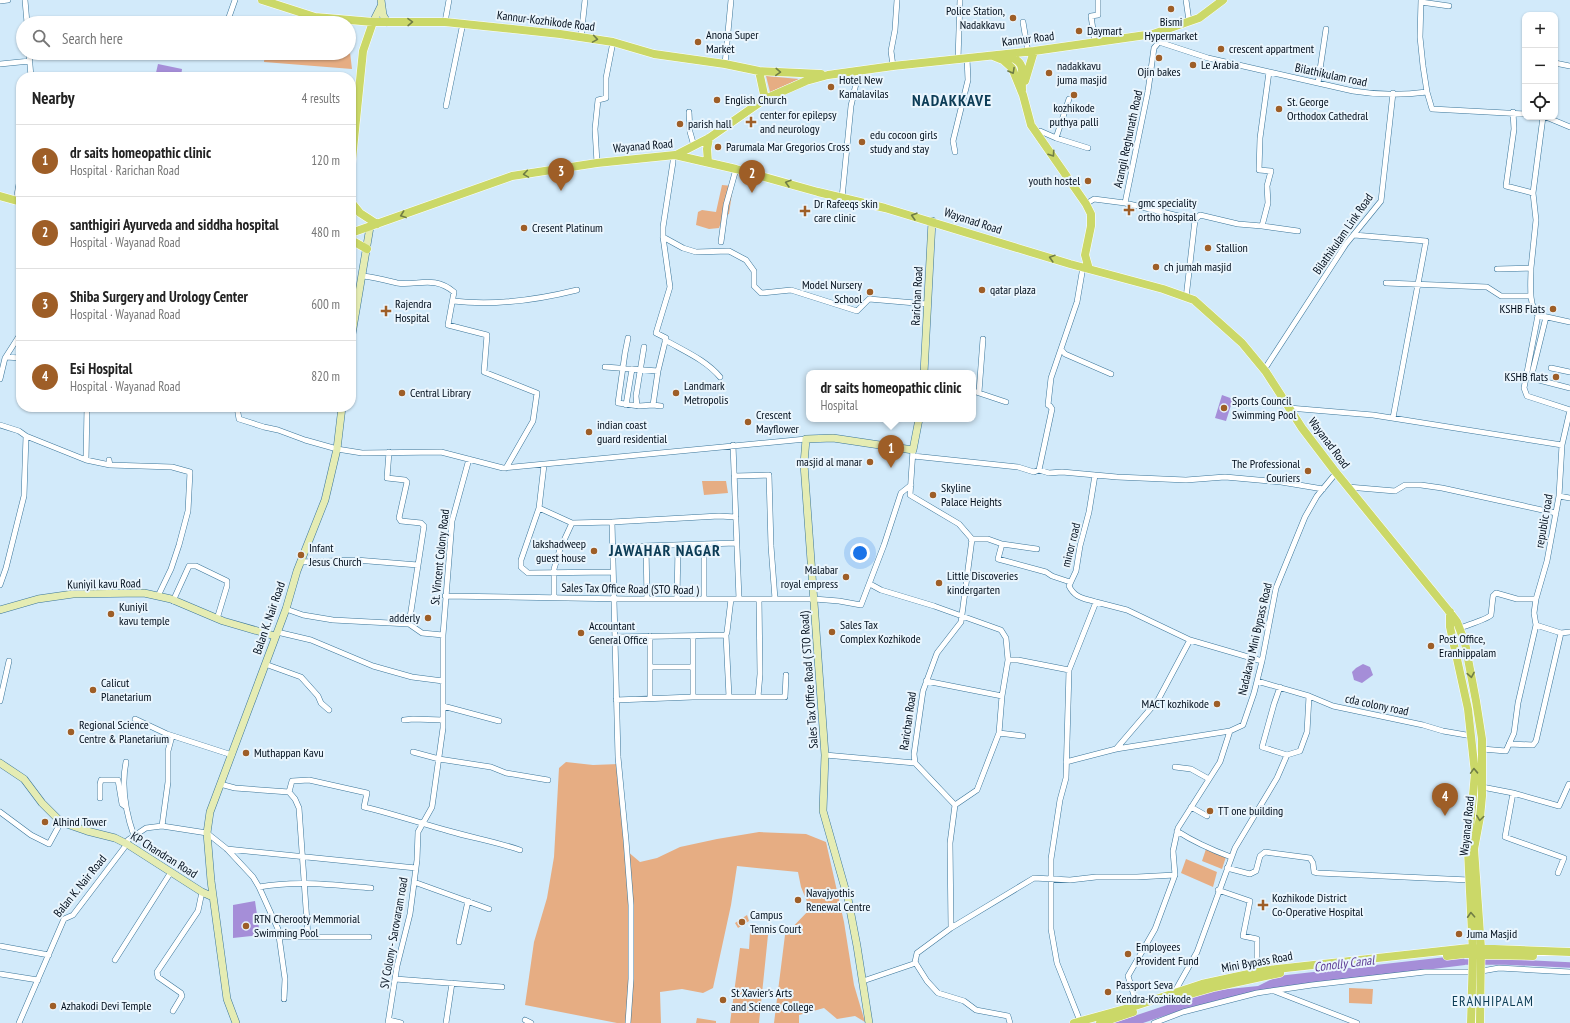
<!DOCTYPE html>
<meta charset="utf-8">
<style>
:root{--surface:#fff;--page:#f2f2f2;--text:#222;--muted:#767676;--line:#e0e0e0;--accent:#9e5e27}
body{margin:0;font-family:"PT Sans Narrow",sans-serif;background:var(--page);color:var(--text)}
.controls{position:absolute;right:12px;top:12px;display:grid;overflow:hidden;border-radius:8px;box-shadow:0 1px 3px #0004}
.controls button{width:36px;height:36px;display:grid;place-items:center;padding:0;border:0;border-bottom:1px solid var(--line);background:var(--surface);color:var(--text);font:20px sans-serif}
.you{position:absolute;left:860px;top:553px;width:14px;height:14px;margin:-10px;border:3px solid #fff;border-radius:50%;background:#1a73e8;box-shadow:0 0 0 6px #1a73e833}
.badge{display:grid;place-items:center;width:26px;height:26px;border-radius:50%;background:var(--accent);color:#fff;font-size:13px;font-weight:700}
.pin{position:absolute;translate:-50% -33px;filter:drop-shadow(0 1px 2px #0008)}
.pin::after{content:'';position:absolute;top:21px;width:14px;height:12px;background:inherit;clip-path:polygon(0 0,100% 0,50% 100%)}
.popup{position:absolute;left:806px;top:370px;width:170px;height:52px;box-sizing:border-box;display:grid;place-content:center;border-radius:8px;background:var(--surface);filter:drop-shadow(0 1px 3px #0005);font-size:13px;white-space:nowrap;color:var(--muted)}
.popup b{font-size:15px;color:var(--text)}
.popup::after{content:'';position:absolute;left:50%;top:100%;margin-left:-8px;border:8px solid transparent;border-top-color:var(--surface)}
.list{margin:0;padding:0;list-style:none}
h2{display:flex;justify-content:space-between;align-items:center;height:52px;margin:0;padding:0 16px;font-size:17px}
h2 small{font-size:13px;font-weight:400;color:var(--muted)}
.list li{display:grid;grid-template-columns:26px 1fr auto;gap:12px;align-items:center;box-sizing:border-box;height:72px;padding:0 16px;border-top:1px solid var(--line)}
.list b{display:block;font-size:15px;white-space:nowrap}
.list p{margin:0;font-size:13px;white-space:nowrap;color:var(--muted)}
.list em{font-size:13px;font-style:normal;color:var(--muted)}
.icon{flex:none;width:22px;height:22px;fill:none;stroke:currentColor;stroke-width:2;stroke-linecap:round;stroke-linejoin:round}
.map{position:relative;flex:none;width:1570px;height:1023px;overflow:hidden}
.search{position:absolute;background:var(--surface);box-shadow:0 1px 3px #0004;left:16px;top:16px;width:340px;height:44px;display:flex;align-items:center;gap:10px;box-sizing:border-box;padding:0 14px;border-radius:22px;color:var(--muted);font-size:15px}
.panel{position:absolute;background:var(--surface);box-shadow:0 1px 3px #0004;left:16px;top:72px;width:340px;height:340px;border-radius:16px}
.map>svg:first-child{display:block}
.green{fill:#e6ad83}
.water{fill:#a58ed8}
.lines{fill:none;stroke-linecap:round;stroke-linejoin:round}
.canal{stroke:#a58ed8;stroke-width:5.5}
.street-casing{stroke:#3a7599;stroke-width:6}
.secondary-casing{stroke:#3a7599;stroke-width:8}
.primary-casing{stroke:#fff;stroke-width:9}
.street{stroke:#fff;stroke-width:5}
.secondary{stroke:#e5ecb3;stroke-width:7}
.primary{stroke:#cbd868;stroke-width:8}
.oneway{stroke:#707d45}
.poi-dot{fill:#9e5e27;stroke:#e9f5fd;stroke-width:1.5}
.labels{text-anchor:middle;stroke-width:4;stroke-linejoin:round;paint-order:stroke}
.poi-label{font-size:12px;fill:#000d1b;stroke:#e9f5fd;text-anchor:start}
.street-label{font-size:12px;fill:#000d1b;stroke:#e9f5fd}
.water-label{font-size:13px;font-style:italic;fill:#5e3d95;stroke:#e9f5fd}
.quarter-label{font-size:14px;letter-spacing:1px;fill:#0c3c56;stroke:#e9f5fd}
.district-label{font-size:16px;font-weight:bold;letter-spacing:1px;fill:#0c3c56;stroke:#e9f5fd}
</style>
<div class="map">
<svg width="1570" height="1023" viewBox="0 0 1570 1023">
<rect width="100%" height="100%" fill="#d2eafa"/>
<path class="green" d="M349 44 352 69 264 62 265 53H349Z
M766 76 799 79 770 92Z
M722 185 733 186 729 214 723 217 719 228 709 229 696 225 698 212 702 210 716 212Z
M702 481H726L728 493 704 495Z
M566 762 593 765 619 764 627 851 640 862 657 858 680 847 717 839 759 832 806 834 826 842 844 922 854 985 865 1022 855 1016 837 1019 824 1008 799 1015V1023H774L785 935 810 909 801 887 798 872 737 866 731 905 713 988 703 993 682 989 660 992 661 1023H617L525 1005 534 942 547 898 554 857 559 768Z
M1206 849 1226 857 1222 869 1202 861Z
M1186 859 1217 872 1213 887 1181 873Z
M747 915 749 921 738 928 735 923Z
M750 932 768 935 759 1023H730L740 948 749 949Z
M1349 988 1373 989 1372 1004 1349 1003Z
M697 1018 716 1021V1023H696Z"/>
<path class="water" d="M158 64 182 69 181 77H155Z
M1222 395 1233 399 1226 421 1215 418Z
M1363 664 1370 667 1373 675 1362 683 1354 680 1352 672 1356 668Z
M255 901 260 935 233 938V905Z
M1464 955 1465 965 1265 990 1219 1000 1176 1012 1143 1023H1113L1209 991 1258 986 1278 976Z"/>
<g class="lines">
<path class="canal" d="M1458 962H1506L1570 965"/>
<g class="street-casing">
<path id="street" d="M25 0 27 23
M1186 0 1189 21
M1421 0 1420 37 1423 66 1427 92
M0 1 8 0
M1421 2 1449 6
M229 17 235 0
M445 22 449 0
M1023 22 1028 52
M1153 34 1159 42 1208 58 1353 91C1377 95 1404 95 1427 92L1432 109 1525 114
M581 37 585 0
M1095 43 1091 16 1098 15V0
M29 53 31 77
M958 59 960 0
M1555 63 1570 66
M0 64 30 61
M725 64 731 0
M893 66 891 51 895 30 897 0
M1318 83 1326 29
M446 106 463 23
M689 112 690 132 694 146
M1546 117 1570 127
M1037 133 1040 131 1056 138 1088 148
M1056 138 1069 99
M955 152 953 141 968 80 967 58
M597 163 595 129 598 100 606 98V78L613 42
M1533 193 1543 117
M842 198 851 106 859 70
M16 201 21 172
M1125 203 1195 220 1186 298
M1086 204 1094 199 1125 203 1148 91 1154 48 1159 42
M1195 220 1200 215 1238 224 1262 226 1268 203 1267 186 1271 171 1259 170 1260 138 1269 72
M1262 226 1298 231
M1354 235 1426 241 1393 418
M663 237 683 248 696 252 729 251 746 260 754 271V286L761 293 791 290 857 311 869 299 927 304
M721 242 726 205 736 169
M1497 269 1531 268 1536 220 1533 193 1506 186 1514 129 1513 112
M363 276C374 277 385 280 397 283 417 286 434 275 454 292L448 325 487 335 484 372 537 393 533 421 506 468
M1386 283 1487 287 1501 296H1530
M453 301C494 306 537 300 577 290
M1538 315 1570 322
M1546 317 1531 378 1570 388
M628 338 625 353 618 403 639 406 653 405 661 406
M665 340C684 351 706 360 720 377
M1061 349 1065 354 1111 374
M6 357 21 358
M605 367 658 371
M1551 368 1570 372
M1264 370 1346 244 1381 201 1393 93
M0 379 5 358 21 333V327
M973 391 1006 402
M979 392 983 339
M626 405 632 369
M653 405 658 371 666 338 656 333 670 287 663 237V227L673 162V155
M637 406 636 396 644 347
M87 407 86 460 110 465
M237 407 239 419 264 427 278 430 305 440 337 449 362 453 441 452 503 468 806 439
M1289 408 1373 415 1562 445 1570 410 1527 396 1524 388 1538 315C1528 306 1531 281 1531 268
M0 425 19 431 26 436 24 496 6 568 0 585
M26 436 86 460
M733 445 739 599
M913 450 910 495 959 524 972 539 961 622 937 653 923 691 914 754 915 763 955 805 950 843 951 928 917 953 915 962 927 981 938 993 964 1001 976 1010 1008 1016 1010 1023
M389 452 387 478 405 480 407 482 399 518 401 521 421 523 424 526 409 624
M913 456 1018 467 1034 472 1039 470 1049 473 1062 472 1117 477 1186 480 1225 477 1281 482 1323 489
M109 460 110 465 172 467 190 472 188 511 179 545 171 569 158 596
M544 465 539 508 572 523
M1039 470 1052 409 1050 406 1048 405 1051 378 1077 302 1083 267
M734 476 769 475 771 546 775 599
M1348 487 1395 491 1405 485H1421L1442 488 1556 513
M1559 496 1570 498
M539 508 521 560V567L528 573 613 572
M612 522 719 516 736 517
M971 539H988L1002 544 998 559 1046 572 1052 576 1070 582
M1002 544 1037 549
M646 546 647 599
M613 547 704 544
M300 562 356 560 418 565
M870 584 881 590 934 606 1001 630 1006 638 1008 660
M445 596 627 599H814L839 601 861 605 884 545 901 493 911 485
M554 598V569L560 549 572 523 612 522 618 757 626 840 631 905V979L628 1023
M677 599 678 546
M704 599V544L737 543
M173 601 189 566H196L227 581V586L217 619
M1096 602 1127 610 1190 640
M286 609 303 615 333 620 409 624 422 633 443 635
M1536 625 1561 633 1570 632
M1460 628C1467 625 1488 619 1491 615L1493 596 1496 593 1517 599H1536
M277 632 311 640 373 666 412 677 443 681
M615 637 726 635
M265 664 301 677 318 696 321 703 329 710
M650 667H693
M926 681 1002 696
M1257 681 1309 696 1333 706 1423 725 1443 731 1472 736
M1280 687 1274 704 1262 747 1287 755 1300 751 1307 732 1309 696
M693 697V636
M729 697 726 635 727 632 731 599
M758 697 760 674 759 599
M650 698V636
M616 700 693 697H785L786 675
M0 701 9 661
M443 706 499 721
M135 719 167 734 232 755
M404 720 413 719 443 720
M1023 736 999 733 1002 696 1008 660H1018L1069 670
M1509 744 1533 745 1536 741 1561 633
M1116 749 1158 700 1190 640 1262 661
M1482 749 1506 751 1514 733 1518 703 1536 625 1534 613 1536 599 1547 561 1559 496 1562 445
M413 752 439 759 491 767 506 773 548 780
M825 755 915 763
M126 762C121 786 126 813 134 836
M1066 762 1116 749 1230 731
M1175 767 1191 769 1209 779
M220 784 235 788 289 792 292 781 309 780 367 793 364 807C393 814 421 823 449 831 473 838 497 842 520 850
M1482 787 1513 793 1505 837 1564 858 1558 873
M289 792 295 799 299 808 308 937
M1513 793 1559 806 1569 784 1570 785
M100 798V784L101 780H118L122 804 126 807
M955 805 977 790 999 733
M1191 807 1207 816
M0 812 31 835 49 844 61 822
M162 826 168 782V751L172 736
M1177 831C1194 842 1212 850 1231 857
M227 849 416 868
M1227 868 1250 874 1256 871 1260 856 1265 852 1310 858 1313 863 1314 872 1318 873 1469 880
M414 882 489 909
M259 887C297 880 333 885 371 888
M1218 890 1250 901 1243 936 1257 939V972
M951 928 1034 878 1070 880 1096 877H1137L1175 875
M279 937H369
M459 942 468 901
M0 946 49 955
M115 960 171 872
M1482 971 1499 968 1570 972
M0 974 38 980
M395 979 502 987
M863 981 916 963
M1274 991 1357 1023
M1174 993 1197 952 1235 848 1277 778 1287 755
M1137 1005 1128 976 1155 929 1175 875 1173 851 1178 828 1220 762 1230 731 1243 725 1254 693 1262 661 1276 588 1305 517 1317 496 1336 473
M173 1011 182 996 181 993 158 977 157 972 198 911 202 892
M389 1020 401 1023
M525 1020 531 1023
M1080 1021 1057 963 1051 929V859L1060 800 1066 778 1069 670 1096 602C1083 598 1075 598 1069 586L1076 571 1080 546 1089 512 1095 475
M19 1023 64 919 73 915 127 844 128 840 146 828 162 826 207 833 227 849 253 877 259 887 278 929 285 979 284 999
M388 1023 397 966 410 914 417 860 418 832 432 807 443 728V635L452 521 469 459
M446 1023 452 983
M1154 1023 1183 1012 1257 993 1312 985 1425 972H1473"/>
</g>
<g class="secondary-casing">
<path id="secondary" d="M381 0 383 15 387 22
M373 22 381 6
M351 340 370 227
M924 373 932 221
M0 610 38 599 73 594 144 593 171 599 223 621 275 636
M0 763 24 779 42 803 61 822 87 831 115 838 127 844 202 892 213 897
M236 1023 227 999 211 881 207 833 210 812 286 609 297 571 325 500 337 449 342 407
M869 1023 857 946 848 899 823 811 825 755 804 464 806 439 833 438 913 450 919 419"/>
</g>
<g class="primary-casing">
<path id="primary" d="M262 0 315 17 373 22H445L560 34 613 42 654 54 725 64 759 71 821 74
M993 56 1003 60 1012 68 1023 95 1031 125 1086 204 1091 214V226L1085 255 1089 269
M1006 56C1028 61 1021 72 1022 90
M759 71 765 99
M1025 81 1034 51
M676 155 709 138 765 99 806 81 828 75 893 66 1034 51 1153 34 1199 18 1223 0
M708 162 707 149 709 138
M351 169 363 51 373 22
M0 196 21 202
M351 202 360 213 377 224
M351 233 512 176 597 163 675 155 736 169 818 192 885 208 1070 264 1163 289 1194 300 1242 343 1266 372 1302 428 1334 470 1448 610 1457 622 1465 643 1476 701 1482 739V796L1480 817 1474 849 1481 948 1480 1023
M351 240 367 249
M1450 612V627L1468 709 1475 773 1468 851 1473 953 1471 1023
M1447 956 1473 953 1481 955 1533 956
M1173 999 1215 987 1280 973
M1074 1023 1132 1007 1202 984 1267 970 1469 948 1570 952
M1100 1023 1133 1012"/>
</g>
<use href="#street" class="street"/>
<use href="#secondary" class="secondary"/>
<use href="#primary" class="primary"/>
</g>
<defs><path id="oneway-chevron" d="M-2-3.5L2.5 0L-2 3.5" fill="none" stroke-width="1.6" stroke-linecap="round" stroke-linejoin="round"/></defs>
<g class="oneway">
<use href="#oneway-chevron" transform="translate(410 22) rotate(-1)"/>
<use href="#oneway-chevron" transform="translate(595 39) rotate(9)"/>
<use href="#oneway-chevron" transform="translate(1012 71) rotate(61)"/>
<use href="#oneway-chevron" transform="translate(778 72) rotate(3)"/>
<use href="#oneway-chevron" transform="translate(1052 154) rotate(56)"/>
<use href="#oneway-chevron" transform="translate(526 174) rotate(171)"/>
<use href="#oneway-chevron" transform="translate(788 183) rotate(-164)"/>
<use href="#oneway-chevron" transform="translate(403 215) rotate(160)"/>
<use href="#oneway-chevron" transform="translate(914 216) rotate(-164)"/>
<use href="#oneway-chevron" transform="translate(1052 258) rotate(-163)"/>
<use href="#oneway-chevron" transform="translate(1471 675) rotate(80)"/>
<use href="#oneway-chevron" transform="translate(1474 771) rotate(-92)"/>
<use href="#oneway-chevron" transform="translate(1480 818) rotate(98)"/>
<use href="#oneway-chevron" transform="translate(1471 915) rotate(-93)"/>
</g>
<g class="poi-dot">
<circle cx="1171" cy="9" r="4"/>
<circle cx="1013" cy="18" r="4"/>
<circle cx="1079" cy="31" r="4"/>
<circle cx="698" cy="42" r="4"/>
<circle cx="1221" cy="49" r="4"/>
<circle cx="1159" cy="58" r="4"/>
<circle cx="1193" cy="65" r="4"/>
<circle cx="1049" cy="73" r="4"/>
<circle cx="831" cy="87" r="4"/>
<circle cx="1074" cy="95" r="4"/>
<circle cx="717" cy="100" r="4"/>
<circle cx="1279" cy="109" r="4"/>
<path d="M749 116h4v4h4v4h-4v4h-4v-4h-4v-4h4z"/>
<circle cx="680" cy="124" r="4"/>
<circle cx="862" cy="142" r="4"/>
<circle cx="718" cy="147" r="4"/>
<circle cx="1088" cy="181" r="4"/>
<path d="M1127 204h4v4h4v4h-4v4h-4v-4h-4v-4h4z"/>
<path d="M803 205h4v4h4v4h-4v4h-4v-4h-4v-4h4z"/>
<circle cx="524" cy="228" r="4"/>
<circle cx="1208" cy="248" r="4"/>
<circle cx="1156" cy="267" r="4"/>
<circle cx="982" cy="290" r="4"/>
<circle cx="870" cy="292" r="4"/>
<circle cx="1553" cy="309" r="4"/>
<path d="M384 305h4v4h4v4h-4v4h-4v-4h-4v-4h4z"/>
<circle cx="1556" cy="377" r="4"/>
<circle cx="402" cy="393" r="4"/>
<circle cx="676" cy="393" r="4"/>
<circle cx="1224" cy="408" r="4"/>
<circle cx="748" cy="422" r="4"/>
<circle cx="589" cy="432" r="4"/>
<circle cx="870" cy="462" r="4"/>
<circle cx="1308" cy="471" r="4"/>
<circle cx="933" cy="495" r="4"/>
<circle cx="594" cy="551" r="4"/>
<circle cx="301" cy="555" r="4"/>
<circle cx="846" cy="577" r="4"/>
<circle cx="939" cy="583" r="4"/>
<circle cx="111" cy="614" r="4"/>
<circle cx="428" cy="618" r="4"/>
<circle cx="832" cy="632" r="4"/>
<circle cx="581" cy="633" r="4"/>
<circle cx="1431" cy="646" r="4"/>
<circle cx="93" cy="690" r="4"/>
<circle cx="1217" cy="704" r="4"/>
<circle cx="71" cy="732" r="4"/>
<circle cx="246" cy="753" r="4"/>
<circle cx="1210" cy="811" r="4"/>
<circle cx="45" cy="822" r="4"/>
<circle cx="798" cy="900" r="4"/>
<path d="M1261 899h4v4h4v4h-4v4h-4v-4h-4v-4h4z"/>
<circle cx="742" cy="922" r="4"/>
<circle cx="246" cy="926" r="4"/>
<circle cx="1459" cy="934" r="4"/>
<circle cx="1128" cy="954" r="4"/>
<circle cx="1108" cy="992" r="4"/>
<circle cx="723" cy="1000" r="4"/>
<circle cx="53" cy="1006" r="4"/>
</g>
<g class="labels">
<g class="poi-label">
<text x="1005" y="15" text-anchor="end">Police Station,<tspan x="1005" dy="14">Nadakkavu</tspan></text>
<text x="1171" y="26" text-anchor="middle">Bismi<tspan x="1171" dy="14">Hypermarket</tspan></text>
<text x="1087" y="35">Daymart</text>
<text x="706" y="39">Anona Super<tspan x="706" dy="14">Market</tspan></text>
<text x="1229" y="53">crescent appartment</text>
<text x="1201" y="69">Le Arabia</text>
<text x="1057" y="70">nadakkavu<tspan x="1057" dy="14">juma masjid</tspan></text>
<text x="1159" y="76" text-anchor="middle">Ojin bakes</text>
<text x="839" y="84">Hotel New<tspan x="839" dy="14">Kamalavilas</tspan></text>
<text x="725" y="104">English Church</text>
<text x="1287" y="106">St. George<tspan x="1287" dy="14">Orthodox Cathedral</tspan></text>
<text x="1074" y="112" text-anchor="middle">kozhikode<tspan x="1074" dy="14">puthya palli</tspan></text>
<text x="760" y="119">center for epilepsy<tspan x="760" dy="14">and neurology</tspan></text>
<text x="688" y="128">parish hall</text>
<text x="870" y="139">edu cocoon girls<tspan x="870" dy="14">study and stay</tspan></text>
<text x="726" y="151">Parumala Mar Gregorios Cross</text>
<text x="1080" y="185" text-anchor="end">youth hostel</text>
<text x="1138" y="207">gmc speciality<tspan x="1138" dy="14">ortho hospital</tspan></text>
<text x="814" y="208">Dr Rafeeqs skin<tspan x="814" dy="14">care clinic</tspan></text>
<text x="532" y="232">Cresent Platinum</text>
<text x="1216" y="252">Stallion</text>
<text x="1164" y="271">ch jumah masjid</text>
<text x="862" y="289" text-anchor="end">Model Nursery<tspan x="862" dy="14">School</tspan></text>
<text x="990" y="294">qatar plaza</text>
<text x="395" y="308">Rajendra<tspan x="395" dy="14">Hospital</tspan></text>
<text x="1545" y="313" text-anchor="end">KSHB Flats</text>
<text x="1548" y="381" text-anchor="end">KSHB flats</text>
<text x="684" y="390">Landmark<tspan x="684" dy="14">Metropolis</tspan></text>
<text x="410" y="397">Central Library</text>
<text x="1232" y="405">Sports Council<tspan x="1232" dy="14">Swimming Pool</tspan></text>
<text x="756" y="419">Crescent<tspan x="756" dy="14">Mayflower</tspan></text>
<text x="597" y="429">indian coast<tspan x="597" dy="14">guard residential</tspan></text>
<text x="862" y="466" text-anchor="end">masjid al manar</text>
<text x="1300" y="468" text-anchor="end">The Professional<tspan x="1300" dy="14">Couriers</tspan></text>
<text x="941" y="492">Skyline<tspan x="941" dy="14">Palace Heights</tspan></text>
<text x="586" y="548" text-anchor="end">lakshadweep<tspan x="586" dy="14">guest house</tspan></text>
<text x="309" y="552">Infant<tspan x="309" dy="14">Jesus Church</tspan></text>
<text x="838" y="574" text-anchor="end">Malabar<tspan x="838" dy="14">royal empress</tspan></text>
<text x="947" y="580">Little Discoveries<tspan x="947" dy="14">kindergarten</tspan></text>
<text x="119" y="611">Kuniyil<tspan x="119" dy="14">kavu temple</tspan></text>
<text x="420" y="622" text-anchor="end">adderly</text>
<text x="840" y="629">Sales Tax<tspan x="840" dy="14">Complex Kozhikode</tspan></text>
<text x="589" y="630">Accountant<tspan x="589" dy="14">General Office</tspan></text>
<text x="1439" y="643">Post Office,<tspan x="1439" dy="14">Eranhippalam</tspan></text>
<text x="101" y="687">Calicut<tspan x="101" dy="14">Planetarium</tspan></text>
<text x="1209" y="708" text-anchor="end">MACT kozhikode</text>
<text x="79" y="729">Regional Science<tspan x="79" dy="14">Centre &amp; Planetarium</tspan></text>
<text x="254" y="757">Muthappan Kavu</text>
<text x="1218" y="815">TT one building</text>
<text x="53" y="826">Alhind Tower</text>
<text x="806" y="897">Navajyothis<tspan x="806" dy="14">Renewal Centre</tspan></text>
<text x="1272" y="902">Kozhikode District<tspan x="1272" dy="14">Co-Operative Hospital</tspan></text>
<text x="750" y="919">Campus<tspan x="750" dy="14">Tennis Court</tspan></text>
<text x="254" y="923">RTN Cherooty Memmorial<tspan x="254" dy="14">Swimming Pool</tspan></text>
<text x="1467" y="938">Juma Masjid</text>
<text x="1136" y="951">Employees<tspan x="1136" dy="14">Provident Fund</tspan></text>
<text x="1116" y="989">Passport Seva<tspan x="1116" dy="14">Kendra-Kozhikode</tspan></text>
<text x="731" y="997">St Xavier's Arts<tspan x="731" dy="14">and Science College</tspan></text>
<text x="61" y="1010">Azhakodi Devi Temple</text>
</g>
<g class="street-label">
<text transform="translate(546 21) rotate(7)" y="4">Kannur-Kozhikode Road</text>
<text transform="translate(1028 39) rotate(-7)" y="4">Kannur Road</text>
<text transform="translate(1331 75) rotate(12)" y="4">Bilathikulam road</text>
<text transform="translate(1128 139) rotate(-78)" y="4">Arangil Reghunath Road</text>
<text transform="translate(643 146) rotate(-5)" y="4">Wayanad Road</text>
<text transform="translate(973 221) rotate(18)" y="4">Wayanad Road</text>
<text transform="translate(1343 234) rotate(-55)" y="4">Bilathikulam Link Road</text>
<text transform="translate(917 296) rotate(-87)" y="4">Rarichan Road</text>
<text transform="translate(1329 443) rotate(53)" y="4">Wayanad Road</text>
<text transform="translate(1544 521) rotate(-80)" y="4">republic road</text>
<text transform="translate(1071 545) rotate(-76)" y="4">minor road</text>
<text transform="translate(440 557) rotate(-84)" y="4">St. Vincent Colony Road</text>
<text transform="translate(104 584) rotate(-1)" y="4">Kuniyil kavu Road</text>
<text transform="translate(630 589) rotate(1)" y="4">Sales Tax Office Road (STO Road )</text>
<text transform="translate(269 618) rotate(-71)" y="4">Balan K. Nair Road</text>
<text transform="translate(1255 639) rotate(-77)" y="4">Nadakavu Mini Bypass Road</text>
<text transform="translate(809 680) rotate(-94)" y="4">Sales Tax Office Road ( STO Road)</text>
<text transform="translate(1377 705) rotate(12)" y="4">cda colony road</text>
<text transform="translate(908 721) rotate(-82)" y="4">Rarichan Road</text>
<text transform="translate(1467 826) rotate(-84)" y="4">Wayanad Road</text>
<text transform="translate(164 855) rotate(32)" y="4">KP Chandran Road</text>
<text transform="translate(80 886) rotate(-51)" y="4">Balan K. Nair Road</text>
<text transform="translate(394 933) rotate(-80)" y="4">SV Colony - Sarovaram road</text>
<text transform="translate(1257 962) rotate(-10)" y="4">Mini Bypass Road</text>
</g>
<g class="water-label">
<text transform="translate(1344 963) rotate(-7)" y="5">Conolly Canal</text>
</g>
<g class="quarter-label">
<text x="1493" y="1006">ERANHIPALAM</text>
</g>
<g class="district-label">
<text x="952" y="106">NADAKKAVE</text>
<text x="665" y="556">JAWAHAR NAGAR</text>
</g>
</g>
</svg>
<div class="controls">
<button>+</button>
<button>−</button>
<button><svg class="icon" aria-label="locate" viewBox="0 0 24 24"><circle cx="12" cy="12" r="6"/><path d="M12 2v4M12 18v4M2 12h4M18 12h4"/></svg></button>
</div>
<div class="you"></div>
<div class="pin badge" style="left:891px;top:468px">1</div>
<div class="popup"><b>dr saits homeopathic clinic</b>Hospital</div>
<div class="pin badge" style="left:752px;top:193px">2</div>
<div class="pin badge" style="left:561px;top:191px">3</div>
<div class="pin badge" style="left:1445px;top:816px">4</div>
<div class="search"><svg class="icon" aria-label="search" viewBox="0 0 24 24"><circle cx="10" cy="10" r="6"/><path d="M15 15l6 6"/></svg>Search here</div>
<section class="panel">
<h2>Nearby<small>4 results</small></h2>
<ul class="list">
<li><span class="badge">1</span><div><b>dr saits homeopathic clinic</b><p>Hospital · Rarichan Road</p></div><em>120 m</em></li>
<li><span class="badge">2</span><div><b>santhigiri Ayurveda and siddha hospital</b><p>Hospital · Wayanad Road</p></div><em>480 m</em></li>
<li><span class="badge">3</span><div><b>Shiba Surgery and Urology Center</b><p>Hospital · Wayanad Road</p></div><em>600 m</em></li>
<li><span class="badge">4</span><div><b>Esi Hospital</b><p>Hospital · Wayanad Road</p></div><em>820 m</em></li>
</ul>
</section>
</div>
